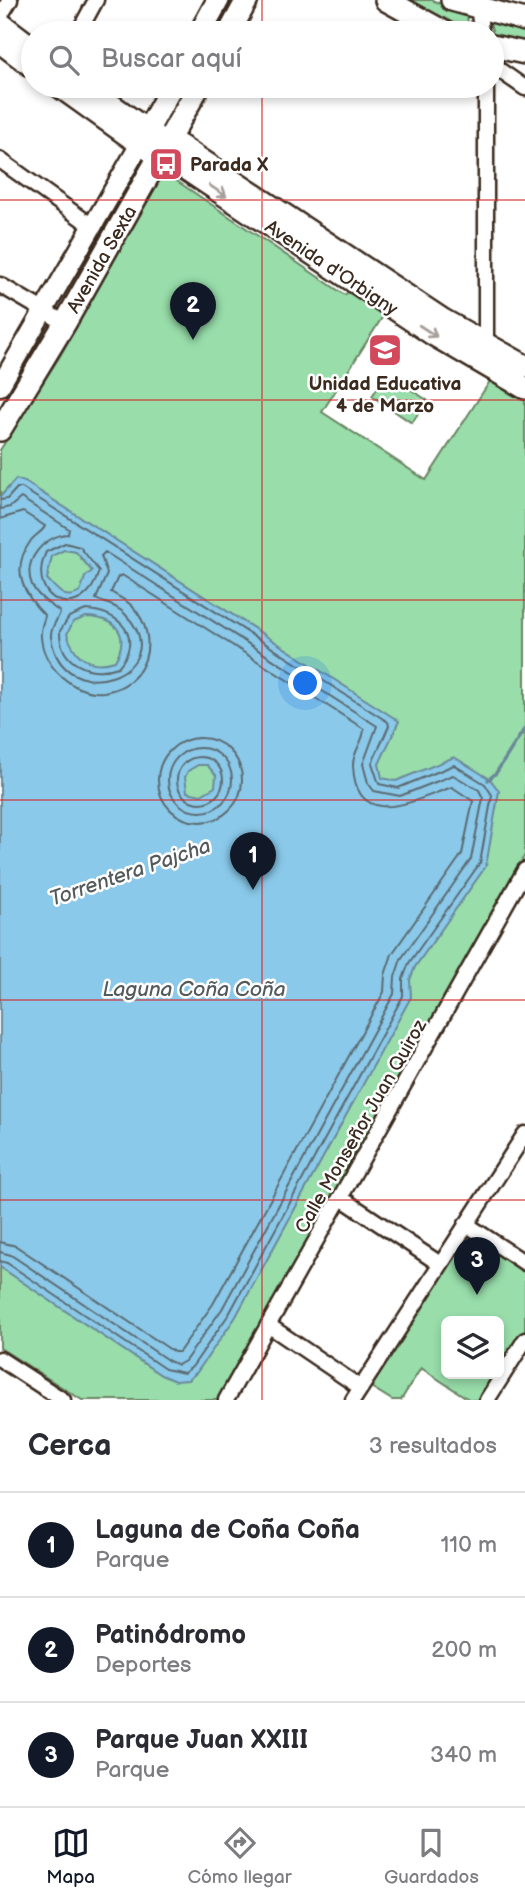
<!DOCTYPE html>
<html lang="es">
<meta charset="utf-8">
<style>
:root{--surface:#fff;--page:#f2f2f3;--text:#2b2b33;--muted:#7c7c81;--line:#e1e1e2;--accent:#111827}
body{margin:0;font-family:"Balsamiq Sans",sans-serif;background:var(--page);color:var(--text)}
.controls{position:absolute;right:21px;bottom:21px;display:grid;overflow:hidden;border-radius:10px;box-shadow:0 4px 10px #0003}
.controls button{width:63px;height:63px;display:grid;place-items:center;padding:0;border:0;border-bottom:2px solid var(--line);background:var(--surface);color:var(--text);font:35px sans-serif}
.you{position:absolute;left:306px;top:684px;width:24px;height:24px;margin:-18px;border:5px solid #fff;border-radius:50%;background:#1a73e8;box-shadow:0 0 0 10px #1a73e833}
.badge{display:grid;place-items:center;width:46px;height:46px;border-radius:50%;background:var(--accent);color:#fff;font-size:23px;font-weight:700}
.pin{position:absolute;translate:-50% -58px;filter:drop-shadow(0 2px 4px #0008)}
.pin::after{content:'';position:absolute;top:37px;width:24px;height:21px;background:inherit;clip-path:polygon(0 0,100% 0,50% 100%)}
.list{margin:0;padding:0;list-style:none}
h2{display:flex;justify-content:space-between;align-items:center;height:91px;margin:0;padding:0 28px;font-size:30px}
h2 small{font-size:23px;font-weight:400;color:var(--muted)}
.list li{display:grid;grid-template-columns:46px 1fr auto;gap:21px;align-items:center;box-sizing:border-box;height:105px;padding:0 28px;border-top:2px solid var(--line)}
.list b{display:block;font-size:26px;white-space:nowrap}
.list p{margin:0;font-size:23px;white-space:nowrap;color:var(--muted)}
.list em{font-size:23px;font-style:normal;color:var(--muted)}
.icon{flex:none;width:38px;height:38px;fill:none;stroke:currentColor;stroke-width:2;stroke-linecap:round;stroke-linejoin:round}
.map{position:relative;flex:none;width:525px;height:1400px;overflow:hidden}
.search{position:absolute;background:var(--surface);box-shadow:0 4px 10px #0003;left:21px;right:21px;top:21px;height:77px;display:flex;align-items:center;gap:18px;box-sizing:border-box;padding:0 24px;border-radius:38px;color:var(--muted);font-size:26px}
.sheet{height:406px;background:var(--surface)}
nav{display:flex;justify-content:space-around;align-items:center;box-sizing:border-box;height:98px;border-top:2px solid var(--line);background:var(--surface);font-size:19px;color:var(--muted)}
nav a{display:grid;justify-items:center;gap:4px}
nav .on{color:var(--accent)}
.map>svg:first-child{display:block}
.green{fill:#98ddaa;stroke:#6a8464;stroke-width:2;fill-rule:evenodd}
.water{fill:#8ac9ea;stroke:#6a8998;stroke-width:2;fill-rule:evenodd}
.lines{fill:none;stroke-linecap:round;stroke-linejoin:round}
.shore{stroke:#5b6a70;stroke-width:2}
.stream{stroke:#6a8998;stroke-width:3.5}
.minor-casing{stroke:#3b2a1e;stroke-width:19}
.tertiary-casing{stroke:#3b2a1e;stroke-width:23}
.secondary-casing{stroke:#3b2a1e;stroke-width:26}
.minor{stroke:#fff;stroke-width:14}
.tertiary{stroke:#fff;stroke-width:18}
.secondary{stroke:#fff;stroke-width:21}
.oneway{stroke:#a79f9a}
.grid{fill:none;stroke:#d62828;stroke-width:2;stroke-opacity:0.55}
.labels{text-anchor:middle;stroke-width:5;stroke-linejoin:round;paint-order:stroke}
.poi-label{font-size:19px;font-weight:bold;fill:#3b2a1e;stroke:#fff;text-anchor:start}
.street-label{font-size:19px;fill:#3b2a1e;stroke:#fff}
.water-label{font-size:21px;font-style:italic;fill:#535a5b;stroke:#fff}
</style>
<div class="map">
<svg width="525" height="1400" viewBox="0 0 525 1400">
<rect width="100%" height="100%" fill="#fff"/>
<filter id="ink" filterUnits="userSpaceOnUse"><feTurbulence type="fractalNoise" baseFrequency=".0143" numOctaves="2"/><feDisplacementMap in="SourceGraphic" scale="14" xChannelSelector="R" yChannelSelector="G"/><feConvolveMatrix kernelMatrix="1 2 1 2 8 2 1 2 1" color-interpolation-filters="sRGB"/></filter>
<g filter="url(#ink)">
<path class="green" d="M399 0H432L467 16 469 32 432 21Z
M499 21 525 28V45L494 38 490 23Z
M168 175 345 295 349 290 385 313 322 412 426 480 492 378 525 398V855L220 1400H82L0 1348V450L60 356 162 176Z
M387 374 427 400 412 423 372 396Z
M469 1237 477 1239 525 1270V1335L483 1400H470L421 1368 401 1400H392L371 1387 373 1381 464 1240ZM446 1321H499V1374H446Z"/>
<path class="water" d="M16 479 25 482 399 721 379 764 382 778 396 781 454 757 490 779 499 791 486 866 415 967 410 980 411 997 235 1318 197 1372 188 1380 175 1381 161 1375 0 1267V497ZM64 550 76 552 92 571 85 577 80 592C64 602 57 589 47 579L52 556ZM86 617C115 618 131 633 115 661 90 669 75 658 67 634L73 622ZM198 765H207L216 775 215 787 201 795 187 792 185 777 188 771Z"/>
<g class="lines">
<path class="shore" d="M0 500 7 499 17 488H22L388 722 389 726 372 763 379 784 398 788 454 765 485 784 492 795 480 863 409 963 403 979V996L229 1314 192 1367 184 1373 165 1369 7 1263 0 1261
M0 509 10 507 21 498 69 529 68 534C44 536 22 560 32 585 37 596 50 605 60 612 58 620 50 627 51 637 62 716 181 671 125 614 117 605 105 604 96 599L107 574 101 556 105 552 377 726 363 764 368 783 374 791 400 796 453 775 479 790 483 798 471 859 401 959 395 977 394 994 222 1309 185 1361 178 1365 169 1361 11 1255 0 1252
M0 519 23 512 45 526C42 533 34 535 30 542 10 570 24 595 45 616 43 623 40 629 41 637 43 666 73 695 104 692 147 686 161 638 133 607 127 600 118 597 111 592L118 577 122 575 364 729C364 742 352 752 353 766 356 833 417 799 452 787L473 801 462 854 392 954 385 975 384 992 213 1304 179 1352H174L16 1246 0 1242
M65 543 80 547 99 571C84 626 24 601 46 552Z
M86 610C119 611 145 637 118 667 91 677 59 664 60 631L69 617Z
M158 780a42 42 0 1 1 84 0a42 42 0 1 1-84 0Z
M168 780a32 32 0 1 1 64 0a32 32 0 1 1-64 0Z
M177 780a23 23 0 1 1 46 0a23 23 0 1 1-46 0Z"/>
<path class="stream" d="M214 33 233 0
M136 169 144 154
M3 404 47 323
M488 780 496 773 525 728"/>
<g class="minor-casing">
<path id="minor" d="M478 1 481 33
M0 16 10 0
M78 33 96 0
M492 65 525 88
M0 160 92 226
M0 285 65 323
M486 350V86
M341 1198 440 1264
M466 1224 525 1263
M268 1325 361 1388
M0 1359 63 1400
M226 1400 525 870
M353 1400 525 1134
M487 1400 525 1340"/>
</g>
<g class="tertiary-casing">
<path id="tertiary" d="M0 386 140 144"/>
</g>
<g class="secondary-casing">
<path id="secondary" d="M386 0 446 33
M452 0 525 20
M0 23 33 48
M200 33 218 0
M229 33 247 0
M0 42 33 67
M492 46 525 53
M59 86 140 144 153 152 162 153 434 335 525 388
M85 86 159 139 180 146 443 320 525 366
M141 142 172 86
M0 430 65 323 199 86"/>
</g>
<use href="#minor" class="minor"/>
<use href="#tertiary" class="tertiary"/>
<use href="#secondary" class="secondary"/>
</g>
<defs><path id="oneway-shaft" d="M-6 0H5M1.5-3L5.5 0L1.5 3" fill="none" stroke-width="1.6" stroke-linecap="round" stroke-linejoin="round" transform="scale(1.75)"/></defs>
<g class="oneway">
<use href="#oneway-shaft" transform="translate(218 191) rotate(34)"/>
<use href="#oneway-shaft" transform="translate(428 331) rotate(33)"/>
</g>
</g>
<path class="grid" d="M262 0V33M262 86V1400M0 200H525M0 400H525M0 600H525M0 800H525M0 1000H525M0 1200H525"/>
<defs>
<g id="bus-square" transform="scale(1.75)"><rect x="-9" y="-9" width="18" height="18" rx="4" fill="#d1495b" stroke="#fff"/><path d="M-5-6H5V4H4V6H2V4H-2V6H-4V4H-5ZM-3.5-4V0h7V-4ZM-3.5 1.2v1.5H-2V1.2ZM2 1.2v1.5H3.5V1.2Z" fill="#fff"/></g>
<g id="school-square" transform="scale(1.75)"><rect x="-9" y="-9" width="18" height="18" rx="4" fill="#d1495b" stroke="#fff"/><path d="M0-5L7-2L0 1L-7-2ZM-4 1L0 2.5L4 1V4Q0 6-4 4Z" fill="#fff"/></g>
</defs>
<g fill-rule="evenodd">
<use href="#bus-square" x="166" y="164"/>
<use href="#school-square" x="385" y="350"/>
</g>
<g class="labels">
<g class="poi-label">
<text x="190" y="171">Parada X</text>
<text x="385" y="390" text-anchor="middle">Unidad Educativa<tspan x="385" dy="22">4 de Marzo</tspan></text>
</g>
<g class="street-label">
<text transform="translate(101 259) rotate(-60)" y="7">Avenida Sexta</text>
<text transform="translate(332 267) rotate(34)" y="7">Avenida d'Orbigny</text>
<text transform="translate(360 1126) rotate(-60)" y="7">Calle Monseñor Juan Quiroz</text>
</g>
<g class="water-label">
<text transform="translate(130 872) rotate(-19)" y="7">Torrentera Pajcha</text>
<text x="194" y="996">Laguna Coña Coña</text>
</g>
</g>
</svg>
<div class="controls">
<button><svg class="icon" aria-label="layers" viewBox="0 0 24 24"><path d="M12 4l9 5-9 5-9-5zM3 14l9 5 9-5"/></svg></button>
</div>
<div class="you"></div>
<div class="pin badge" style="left:253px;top:890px">1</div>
<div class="pin badge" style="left:193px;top:340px">2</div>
<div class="pin badge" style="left:477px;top:1295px">3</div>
<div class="search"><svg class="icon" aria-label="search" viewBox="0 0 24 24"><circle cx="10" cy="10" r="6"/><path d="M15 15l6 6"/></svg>Buscar aquí</div>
</div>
<section class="sheet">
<h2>Cerca<small>3 resultados</small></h2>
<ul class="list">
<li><span class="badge">1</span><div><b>Laguna de Coña Coña</b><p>Parque</p></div><em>110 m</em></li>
<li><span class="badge">2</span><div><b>Patinódromo</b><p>Deportes</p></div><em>200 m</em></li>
<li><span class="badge">3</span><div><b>Parque Juan XXIII</b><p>Parque</p></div><em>340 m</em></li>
</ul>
</section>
<nav>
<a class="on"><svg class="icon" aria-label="map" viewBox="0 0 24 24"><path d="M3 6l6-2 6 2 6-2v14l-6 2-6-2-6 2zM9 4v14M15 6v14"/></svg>Mapa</a>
<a><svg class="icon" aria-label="directions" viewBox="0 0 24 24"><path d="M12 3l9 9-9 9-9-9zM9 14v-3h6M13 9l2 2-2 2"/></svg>Cómo llegar</a>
<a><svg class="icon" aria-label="saved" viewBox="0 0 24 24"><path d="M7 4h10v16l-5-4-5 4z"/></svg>Guardados</a>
</nav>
